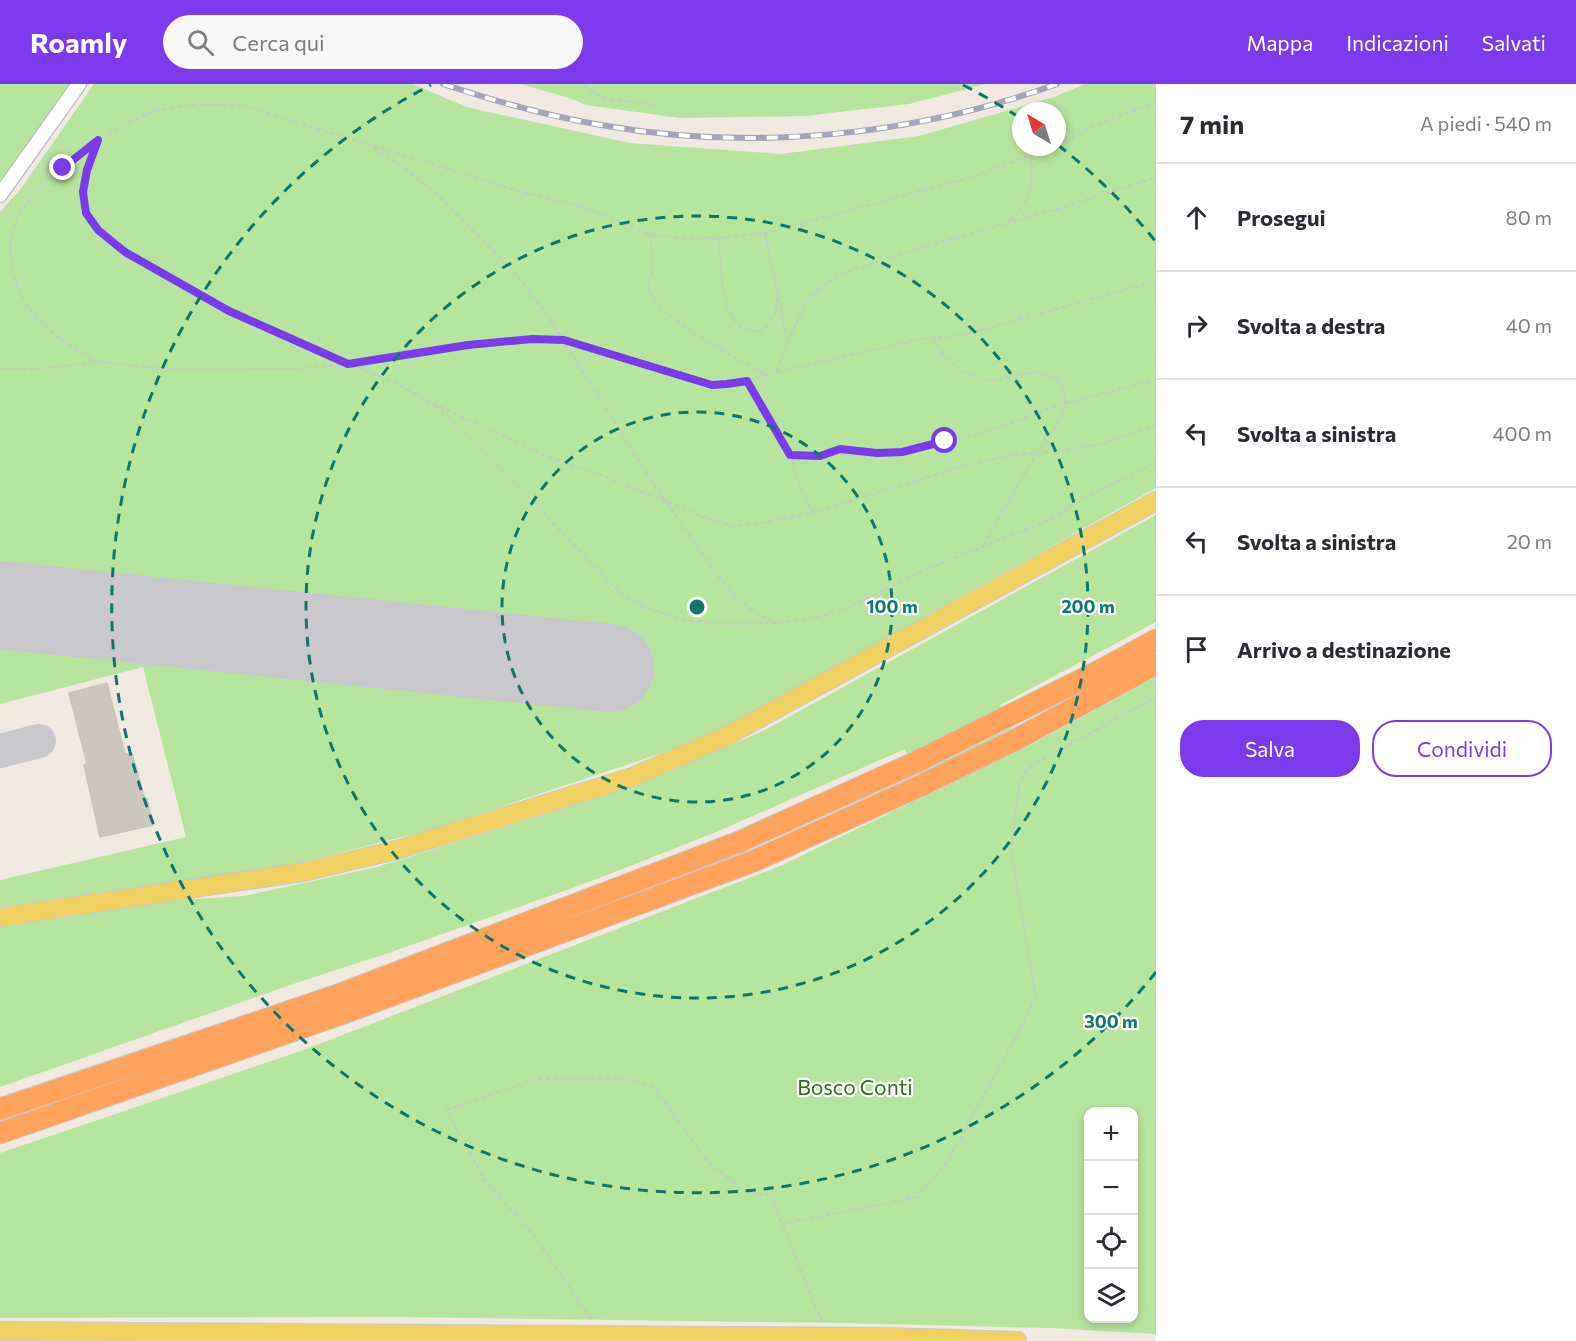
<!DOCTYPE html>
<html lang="it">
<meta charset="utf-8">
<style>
:root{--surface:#fff;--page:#f7f7f7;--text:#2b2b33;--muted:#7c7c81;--line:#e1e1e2;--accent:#7c3aed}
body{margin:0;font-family:Commissioner,sans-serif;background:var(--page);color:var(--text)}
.controls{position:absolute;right:18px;bottom:18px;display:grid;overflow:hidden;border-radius:12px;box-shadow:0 3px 9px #0003}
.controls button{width:54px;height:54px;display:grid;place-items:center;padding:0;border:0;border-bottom:2px solid var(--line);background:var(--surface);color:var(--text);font:30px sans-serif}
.compass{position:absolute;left:1012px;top:18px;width:54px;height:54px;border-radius:50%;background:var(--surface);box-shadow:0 3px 9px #0003;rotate:322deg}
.stop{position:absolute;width:18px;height:18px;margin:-14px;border:4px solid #7c3aed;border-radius:50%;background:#fff}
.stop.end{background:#7c3aed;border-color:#fff;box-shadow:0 2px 6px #0008}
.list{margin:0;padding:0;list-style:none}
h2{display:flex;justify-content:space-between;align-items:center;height:78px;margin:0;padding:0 24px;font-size:26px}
h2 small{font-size:20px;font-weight:400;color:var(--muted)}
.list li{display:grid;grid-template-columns:39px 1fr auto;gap:18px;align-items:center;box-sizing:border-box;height:108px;padding:0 24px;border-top:2px solid var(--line)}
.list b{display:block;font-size:22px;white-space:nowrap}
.list em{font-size:20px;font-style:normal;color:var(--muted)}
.actions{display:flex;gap:12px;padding:18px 24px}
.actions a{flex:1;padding:14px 0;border:2px solid var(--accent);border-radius:24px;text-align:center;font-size:21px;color:var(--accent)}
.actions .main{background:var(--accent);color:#fff}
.icon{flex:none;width:33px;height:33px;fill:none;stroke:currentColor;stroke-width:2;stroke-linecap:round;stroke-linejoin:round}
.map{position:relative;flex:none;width:1156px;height:1257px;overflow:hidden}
header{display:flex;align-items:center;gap:36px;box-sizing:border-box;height:84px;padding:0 30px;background:var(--accent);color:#fff}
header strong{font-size:28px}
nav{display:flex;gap:33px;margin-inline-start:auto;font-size:21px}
.search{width:420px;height:54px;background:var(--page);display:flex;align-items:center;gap:15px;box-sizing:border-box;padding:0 21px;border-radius:33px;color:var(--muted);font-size:22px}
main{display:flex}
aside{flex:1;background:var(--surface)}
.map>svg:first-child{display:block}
.green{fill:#b6e59e;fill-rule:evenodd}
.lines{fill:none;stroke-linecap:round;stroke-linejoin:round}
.taxiway{stroke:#c9c8cc;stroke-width:34}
.runway{stroke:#c9c8cc;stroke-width:88}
.building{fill:#cbc7bf;stroke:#cbc5ba;stroke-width:1.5}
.minor-casing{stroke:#b4b7c1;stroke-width:16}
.major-casing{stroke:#c9c9c9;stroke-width:20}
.highway-casing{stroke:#c9c9c9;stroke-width:23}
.path{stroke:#c9c9c9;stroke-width:2;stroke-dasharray:4.5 3;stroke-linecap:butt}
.minor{stroke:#fff;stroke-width:14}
.major{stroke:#f2d163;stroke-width:18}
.highway{stroke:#ffa35c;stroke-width:21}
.rail-casing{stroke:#a3a6b8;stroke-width:6}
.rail{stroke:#fff;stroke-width:4;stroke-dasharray:11;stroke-linecap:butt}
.route{stroke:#7c3aed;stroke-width:8}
.ring{fill:none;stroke:#0f766e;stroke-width:3;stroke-dasharray:10 8}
.labels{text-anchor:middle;stroke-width:4.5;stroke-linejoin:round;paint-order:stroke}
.park-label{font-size:21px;fill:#2c6e1b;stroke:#fff}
.centre{fill:#0f766e;stroke:#fff;stroke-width:3}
.ring-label{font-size:18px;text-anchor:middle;font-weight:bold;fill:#0f766e;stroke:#fff;stroke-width:4.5;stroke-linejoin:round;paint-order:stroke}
</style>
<header>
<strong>Roamly</strong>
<div class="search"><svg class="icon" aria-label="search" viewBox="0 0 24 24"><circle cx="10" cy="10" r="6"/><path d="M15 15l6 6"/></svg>Cerca qui</div>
<nav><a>Mappa</a><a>Indicazioni</a><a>Salvati</a></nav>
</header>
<main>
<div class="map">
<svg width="1156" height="1257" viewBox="0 0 1156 1257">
<rect width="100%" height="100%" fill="#efe9e1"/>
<path class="green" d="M0 0H69L28 62 0 97Z
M94 0H413L466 23 630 59 781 70 919 52 1054 13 1085 0H1156V404L739 637 680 663 434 745 294 780 0 823V796L186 753 143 583 0 620V128L20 106ZM1021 27H1057V63H1021Z
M521 0H986L909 20 804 32 680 34 586 21 572 15Z
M1156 431V538L1000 621 1023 665 1156 593V1250L1050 1244 841 1239 392 1233 0 1234V1069L301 967 780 782 927 711 905 665 714 749 589 798 389 869 299 898 0 1003V843L179 816 244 812 377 783 638 701 765 646ZM1088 1028H1134V1234H1088Z"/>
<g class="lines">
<path class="taxiway" d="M0 667 39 657"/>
<path class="runway" d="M0 521 610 584"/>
</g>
<path class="building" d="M107 599 125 670 132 669 145 716 147 715 153 741 100 753 84 681 87 680 69 609Z"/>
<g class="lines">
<g class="minor-casing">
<path id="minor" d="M0 111 79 0"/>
</g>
<g class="major-casing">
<path id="major" d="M0 833 303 788 396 766 632 693 725 653 1156 417
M0 1247 890 1253 1017 1257"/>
</g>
<g class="highway-casing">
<path id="highway" d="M0 1025 335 912 739 758 912 680 1097 588 1156 556
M0 1049 344 929 754 777 922 701 1017 655 1156 580"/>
</g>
<path class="path" d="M585 0 586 3 603 14 656 21
M97 58 87 86 83 108 86 129 98 146 125 168 229 227 298 259 394 298 434 320 549 373 601 391 703 433 734 442 762 439 813 429 967 381 1012 371 1071 365 1105 359 1156 341
M1057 61 1104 37 1156 19
M373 64 402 82 439 112 512 185 547 231 651 396 715 488 735 512 755 529 777 538
M1009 137C1028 121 1035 96 1031 72
M765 149 787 255
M649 150C651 159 653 168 653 178 654 188 646 199 650 209 660 234 741 277 767 291
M719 154C721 183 719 257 764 246L775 229 777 215
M934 254C940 269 949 279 963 287 970 291 977 295 985 296 1008 298 1036 279 1056 295 1064 301 1067 310 1065 319 1062 338 1046 355 1036 371 1017 401 1000 432 983 462
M98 278C55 254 16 228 11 175 9 161 11 144 19 131 32 110 53 92 73 76 96 58 122 39 150 29 181 19 213 20 245 22L512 105 590 125 649 150 681 154H719L765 149 793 142 978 91 1052 63
M0 285H36L98 278 154 284 295 285 348 280 468 261 532 255 564 257 712 301 727 300 914 256 963 251 1156 197
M776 287 804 221 822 202 844 189 900 170 1057 125 1156 93
M748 297 790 371 799 400 813 429
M436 322 527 412 619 508 644 523 683 536 717 540 779 539 817 533 846 524 929 484 1049 436 1092 410 1156 379
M790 371 820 372 840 365 877 369 902 367 986 348 1065 319 1156 296
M591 1235 535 1153 484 1095 446 1026 536 995 623 994 655 1004 707 1077 744 1107 772 1112 782 1140
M822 1238 782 1140 917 1113 947 1078 1016 953 1036 913 1011 765 1019 701 1023 691 1032 681 1156 613"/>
<use href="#minor" class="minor"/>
<use href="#major" class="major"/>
<use href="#highway" class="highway"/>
<g class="rail-casing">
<path id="rail" d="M443 0C494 17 547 32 601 41 752 68 913 52 1057 0"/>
</g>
<use href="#rail" class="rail"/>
</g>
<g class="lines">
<path class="route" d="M63 84 98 56 87 86 83 108 86 129 98 146 125 168 229 227 348 280 468 261 532 255 564 256 712 301 727 300 747 297 790 371 820 372 840 365 877 369 902 368 945 357"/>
</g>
<g class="ring">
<circle cx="697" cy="523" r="195"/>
<circle cx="697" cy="523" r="391"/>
<path d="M1156 888A586 586 0 1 1 431 1M963 1A586 586 0 0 1 1020 34M1058 61A586 586 0 0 1 1156 158"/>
</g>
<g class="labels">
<g class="park-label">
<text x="855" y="1011">Bosco Conti</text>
</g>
</g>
<circle cx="697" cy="523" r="9" class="centre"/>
<g class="ring-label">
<text x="892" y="529">100 m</text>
<text x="1088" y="529">200 m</text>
<text x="1111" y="944">300 m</text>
</g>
</svg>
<div class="controls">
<button>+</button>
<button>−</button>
<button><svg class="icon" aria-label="locate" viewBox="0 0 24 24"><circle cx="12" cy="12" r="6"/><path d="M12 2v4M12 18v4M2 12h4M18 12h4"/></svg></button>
<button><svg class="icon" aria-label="layers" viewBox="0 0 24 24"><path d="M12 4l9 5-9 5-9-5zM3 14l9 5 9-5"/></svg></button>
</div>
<svg class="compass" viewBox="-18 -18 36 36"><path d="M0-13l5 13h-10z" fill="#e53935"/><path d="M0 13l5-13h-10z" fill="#7c7c81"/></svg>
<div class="stop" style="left:945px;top:357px"></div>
<div class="stop end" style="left:63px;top:84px"></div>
</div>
<aside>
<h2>7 min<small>A piedi · 540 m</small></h2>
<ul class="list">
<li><svg class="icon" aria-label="ahead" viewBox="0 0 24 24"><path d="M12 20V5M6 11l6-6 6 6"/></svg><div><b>Prosegui</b></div><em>80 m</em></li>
<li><svg class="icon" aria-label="right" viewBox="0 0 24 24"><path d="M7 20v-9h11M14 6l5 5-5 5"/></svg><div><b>Svolta a destra</b></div><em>40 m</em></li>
<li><svg class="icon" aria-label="left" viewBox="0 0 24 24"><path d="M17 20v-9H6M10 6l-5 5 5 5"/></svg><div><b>Svolta a sinistra</b></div><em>400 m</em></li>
<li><svg class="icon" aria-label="left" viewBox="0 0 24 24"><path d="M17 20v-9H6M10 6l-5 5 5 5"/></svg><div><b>Svolta a sinistra</b></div><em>20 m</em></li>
<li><svg class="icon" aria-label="arrive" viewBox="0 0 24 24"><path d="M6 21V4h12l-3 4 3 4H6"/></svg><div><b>Arrivo a destinazione</b></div></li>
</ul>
<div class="actions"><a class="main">Salva</a><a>Condividi</a></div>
</aside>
</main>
